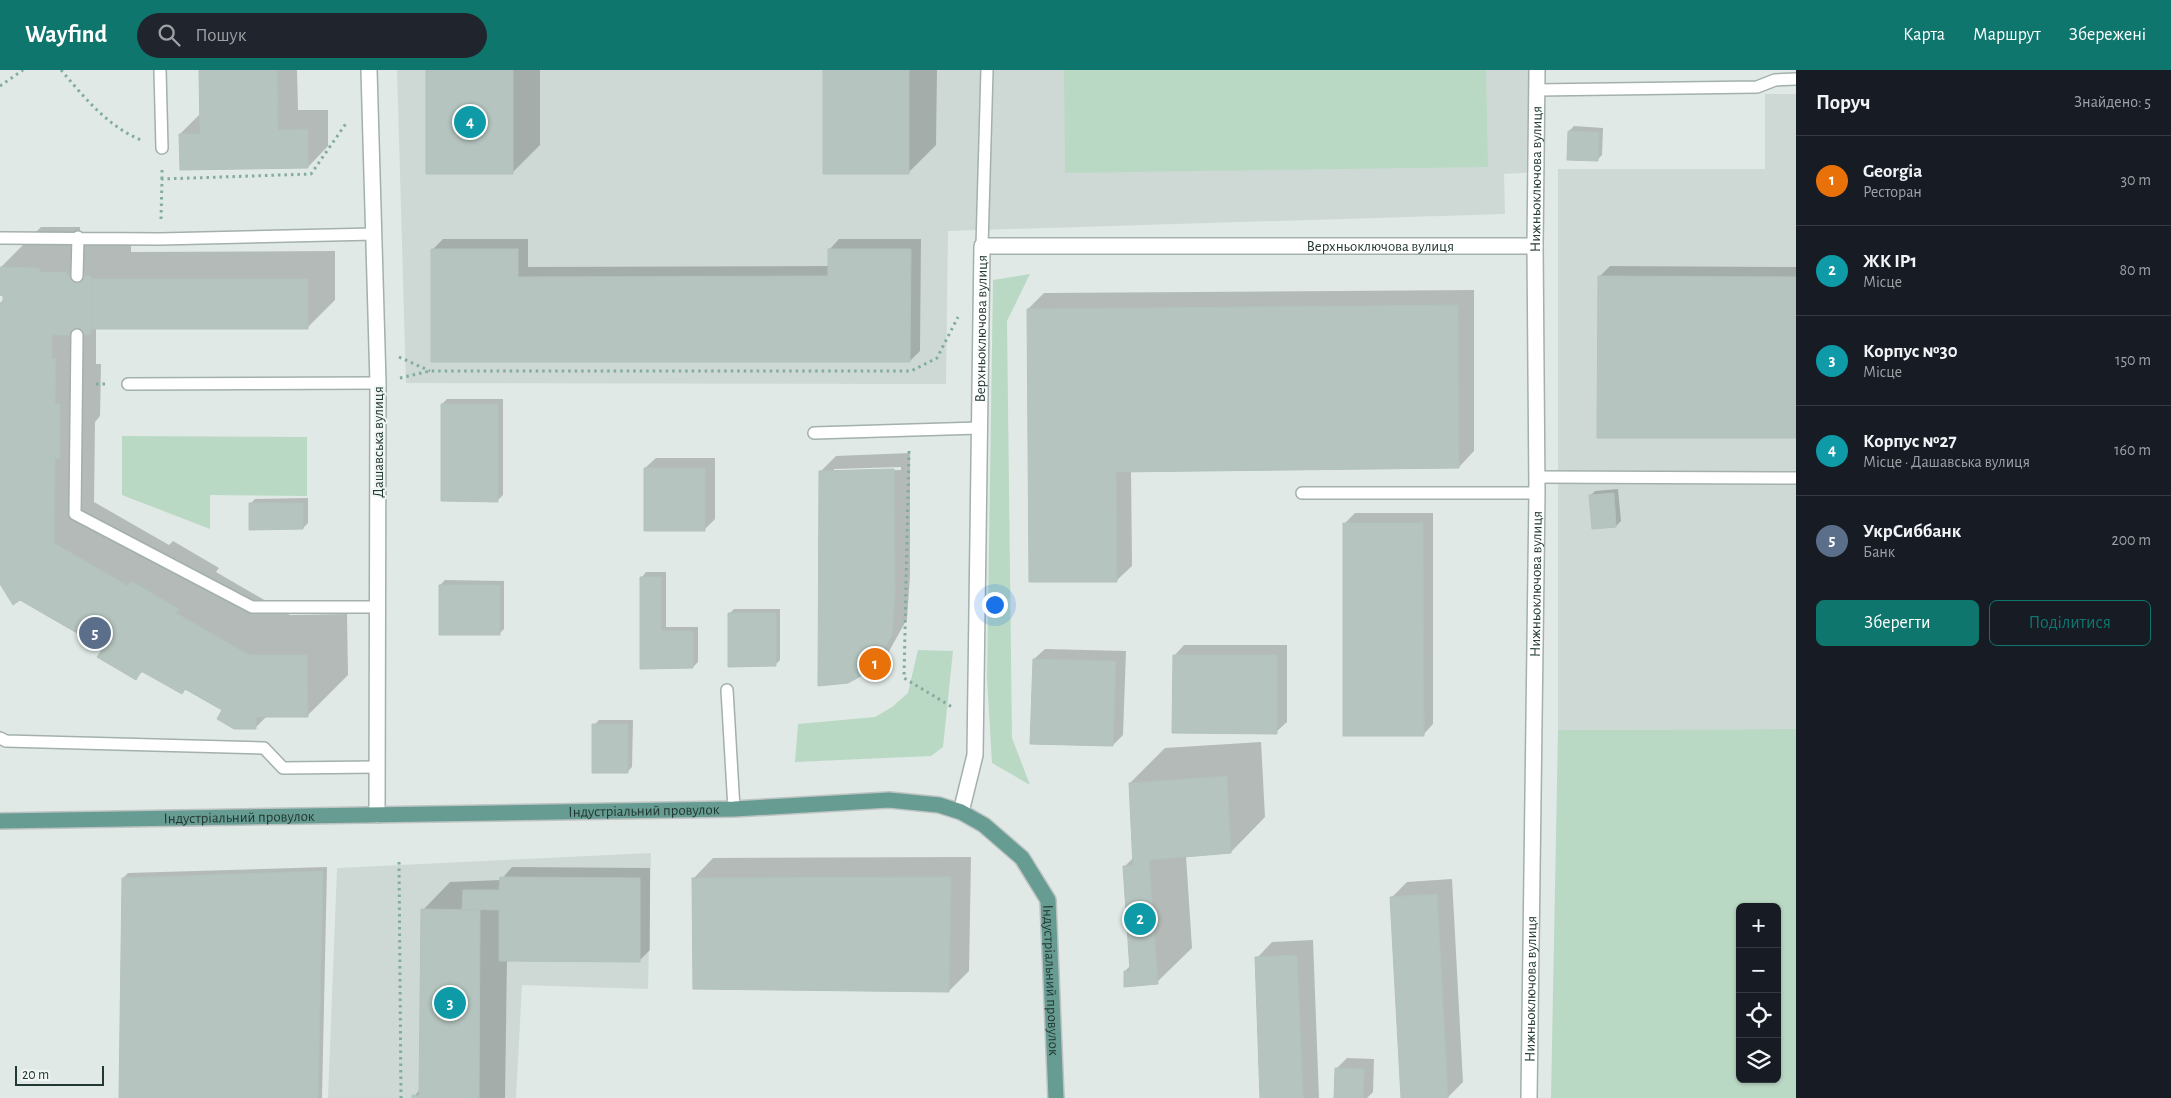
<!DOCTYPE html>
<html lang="uk">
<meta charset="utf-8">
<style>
:root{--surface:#171b24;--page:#20242c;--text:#f1f3f6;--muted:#9ea1a6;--line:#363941;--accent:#0f766e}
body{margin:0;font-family:"Alegreya Sans",sans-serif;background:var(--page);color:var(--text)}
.controls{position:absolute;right:15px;bottom:15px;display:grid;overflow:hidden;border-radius:8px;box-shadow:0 1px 4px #0004}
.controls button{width:45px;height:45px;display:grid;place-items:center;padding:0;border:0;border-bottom:1px solid var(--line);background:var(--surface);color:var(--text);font:25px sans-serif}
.scale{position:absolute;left:15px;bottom:12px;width:89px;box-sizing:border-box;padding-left:5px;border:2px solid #223834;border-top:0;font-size:14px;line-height:18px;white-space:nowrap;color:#223834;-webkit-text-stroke:4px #f0f6f3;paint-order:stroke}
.you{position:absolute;left:994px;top:534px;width:18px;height:18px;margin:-12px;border:4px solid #fff;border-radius:50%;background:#1a73e8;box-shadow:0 0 0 8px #1a73e833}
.badge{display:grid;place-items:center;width:32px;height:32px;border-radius:50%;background:var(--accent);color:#fff;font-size:16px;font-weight:700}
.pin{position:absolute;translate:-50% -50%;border:2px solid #fff;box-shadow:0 1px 5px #0006}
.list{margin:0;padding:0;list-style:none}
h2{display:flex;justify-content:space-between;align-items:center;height:65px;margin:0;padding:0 20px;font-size:21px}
h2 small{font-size:16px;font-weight:400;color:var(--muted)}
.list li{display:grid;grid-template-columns:32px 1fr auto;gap:15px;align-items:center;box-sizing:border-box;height:90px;padding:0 20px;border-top:1px solid var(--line)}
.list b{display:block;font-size:19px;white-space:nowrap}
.list p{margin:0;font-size:16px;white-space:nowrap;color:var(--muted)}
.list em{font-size:16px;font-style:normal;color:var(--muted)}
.actions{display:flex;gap:10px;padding:15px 20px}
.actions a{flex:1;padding:11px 0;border:1px solid var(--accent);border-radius:8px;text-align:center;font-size:18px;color:var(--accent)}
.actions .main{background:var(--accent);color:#fff}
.icon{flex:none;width:28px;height:28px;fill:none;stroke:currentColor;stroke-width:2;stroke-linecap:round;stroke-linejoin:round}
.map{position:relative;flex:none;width:1796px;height:1028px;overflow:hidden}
header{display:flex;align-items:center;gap:30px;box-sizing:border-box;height:70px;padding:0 25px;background:var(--accent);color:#fff}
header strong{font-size:24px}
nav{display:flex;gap:28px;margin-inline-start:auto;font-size:18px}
.search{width:350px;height:45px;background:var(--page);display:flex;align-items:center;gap:12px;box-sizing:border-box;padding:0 18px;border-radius:28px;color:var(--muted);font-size:19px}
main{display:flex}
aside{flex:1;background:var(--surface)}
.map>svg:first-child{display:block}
.built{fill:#ced9d5}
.green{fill:#bad9c4;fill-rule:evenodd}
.shadow{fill:#0003;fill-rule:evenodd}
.building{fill:#b5c4bf;stroke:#b3c2bd}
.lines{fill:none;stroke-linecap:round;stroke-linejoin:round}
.lane-casing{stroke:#a3b0ad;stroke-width:14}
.street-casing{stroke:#a3b0ad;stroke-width:18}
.primary-casing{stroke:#bdc3c2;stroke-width:18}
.path{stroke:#82aba1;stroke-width:3;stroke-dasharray:2.5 4;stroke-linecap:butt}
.lane{stroke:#fff;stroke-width:11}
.street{stroke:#fff;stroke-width:15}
.primary{stroke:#679c92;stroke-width:15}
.labels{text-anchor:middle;stroke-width:4;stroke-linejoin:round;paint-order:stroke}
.street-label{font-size:15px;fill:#223834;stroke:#f0f6f3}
</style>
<header>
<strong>Wayfind</strong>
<div class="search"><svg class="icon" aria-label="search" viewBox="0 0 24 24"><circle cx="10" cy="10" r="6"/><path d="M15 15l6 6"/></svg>Пошук</div>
<nav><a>Карта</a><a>Маршрут</a><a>Збережені</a></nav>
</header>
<main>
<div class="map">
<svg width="1796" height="1028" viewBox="0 0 1796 1028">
<rect width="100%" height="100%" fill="#e0e9e6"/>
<path class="built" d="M397 0H1536L1537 102 1504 104 1505 144 948 161 946 314 406 313Z
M1765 24H1796V659L1558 660V99H1765Z
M651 783 648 919 522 915 516 1028H328L337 798Z"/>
<path class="green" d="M1064 0H1486L1488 97 1065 103Z
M1030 204 1007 251 1012 668 1030 715 992 693 987 608 993 210Z
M122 366 307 367V426L210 425V459L122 425Z
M918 580 953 581 943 677 931 686 795 692 798 654 875 647 892 637 908 623Z
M1796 659V1028H1551L1558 660ZM1740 837H1777V1009H1740Z"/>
<path class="shadow" d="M200 0H297L298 40H328V76L308 97 180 64 201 43Z
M427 0H540V75L513 102Z
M825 0H937L936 75 909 102Z
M1574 56 1603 58 1602 85 1597 90 1569 61Z
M41 157H80V162H108V166H131V182L335 181V230L307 258H96V294H101L100 346 95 352 94 432 169 475 173 471 219 498 216 502 290 545 347 544 348 605 307 646H267L256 657 186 618 182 623 143 601 136 608 104 578 0 511V233L5 228V224H0V198Z
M443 169H528V197L829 196V180L839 169H921L920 281 910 291H432V180Z
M1610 196 1796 197V367L1600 206Z
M1474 220V381L1459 397 1131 400 1132 496 1116 511 1028 239 1044 223Z
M447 329H503V425L498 430 442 334Z
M910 383V506L907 549 888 583 871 599 821 401 836 386ZM901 397V400L834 402V399Z
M656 388H715V449L704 460 645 398Z
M1618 419 1621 451 1616 456 1590 426 1595 421Z
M308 428V453L303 458 250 434 255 429Z
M1355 443H1433V654L1423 665 1344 454Z
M646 502H666V557H698V592L693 597H641L642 507Z
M445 510 504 511V559L499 564 440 515Z
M734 539H780V590L775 595 729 544Z
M1184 575H1287V652L1276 662 1174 586Z
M1045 579 1126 581 1123 665 1113 675 1034 589Z
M599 650H633L632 697 627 702 594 655Z
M1261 672 1265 747 1231 782 1186 786 1192 878 1157 912 1125 901 1131 895 1124 797 1133 788 1130 713 1165 678Z
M971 787 969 901 949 921 693 809 713 788Z
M327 797 322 1028H121L123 808 128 803Z
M512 797 650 798V880L639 891 507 890 505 1028H413L421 1018 423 840 450 812 501 810Z
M1452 809 1463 1012 1448 1027 1402 1028 1392 827 1407 812Z
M1313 870 1319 1028H1261L1257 888 1272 872Z
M1347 988 1374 989 1373 1022 1367 1028H1336V999Z"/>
<path class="building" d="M199 0H277L278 60 308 59V98L180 100 179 64H200Z
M426 0H513V104H426Z
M823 0H909V104H823Z
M1568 61 1599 62 1598 91 1567 90Z
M431 179H518V207L828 206V179H911L910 292H431Z
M0 197 40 198 39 202H67V206H91V265H52V289H56L55 334H60V389L55 388 54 473 128 516 131 511 179 539 176 543 249 585H307L308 647H256V659H234L217 649 222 640 185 619 182 624 141 601 136 610 97 587 103 578 20 530 13 535 0 514V233H3V226L0 225Z
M1598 206 1796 207V368H1597Z
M91 209H308V259H91Z
M1458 235 1459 398 1116 402 1117 512H1029L1027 239Z
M441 334H498V432L441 431Z
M644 398H705V461H644Z
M894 399 895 522 892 565 872 600 848 613 818 616 819 401Z
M1614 423 1616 457 1592 459 1589 425Z
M249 433H303V459L249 460Z
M1343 453H1423L1424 666H1343Z
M640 507H661V561H693V598L640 599Z
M439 515H500V565H439Z
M728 543H776V596L728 597Z
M1173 585H1277V664L1172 663Z
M1033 589 1116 591 1113 676 1030 674Z
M592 654H628V703H592Z
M1227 706 1231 783 1149 790 1158 914 1124 917V901H1130L1123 796H1133L1129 713Z
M323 801 318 1028H119L122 808Z
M500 807 640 808V892L499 891V840L462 839 463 820H499Z
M951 807 949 922 693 919 692 808Z
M1437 824 1448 1028H1401L1390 827Z
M421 839 480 840 479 1028H412V1025L419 1026Z
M1297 885 1303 1028H1260L1255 887Z
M1335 998 1364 999 1363 1028H1334Z"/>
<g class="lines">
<g class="lane-casing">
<path id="lane" d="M160 0 162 78
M1537 20 1757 17 1775 10 1796 9
M0 168 160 169 374 164
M982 176 987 0
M77 206 78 167
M77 265 75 444 252 537H377
M128 314 378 313
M814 363 979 358
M1537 407 1796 408
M1302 423H1537
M727 620 734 739
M0 668 6 671 264 678 283 698 377 697"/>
</g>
<g class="street-casing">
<g id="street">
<path d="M369 0 378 313 377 745"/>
<path id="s1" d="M961 742 975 685 982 176H1535"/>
<path id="s2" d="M1529 1028 1537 423 1535 176 1537 0"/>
</g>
</g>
<g class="primary-casing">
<g id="primary">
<path id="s3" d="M0 751 734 739 889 730 939 735 961 742 984 755 1022 788 1048 830 1056 1028"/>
</g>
</g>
<path class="path" d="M61 0C84 27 107 56 141 70
M0 16 23 0
M162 109V97
M161 149 162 109 311 104 347 52
M399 287 430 301
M400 308 430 301H911L937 288 958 247
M96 314H109
M909 381 904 608 952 637
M399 792 401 1028"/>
<use href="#lane" class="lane"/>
<use href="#street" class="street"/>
<use href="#primary" class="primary"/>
</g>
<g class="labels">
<g class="street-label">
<text dy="5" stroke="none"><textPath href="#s2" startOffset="919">Нижньоключова вулиця</textPath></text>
<text dy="5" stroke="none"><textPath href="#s1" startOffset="966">Верхньоключова вулиця</textPath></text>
<text dy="5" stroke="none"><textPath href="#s1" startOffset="485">Верхньоключова вулиця</textPath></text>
<text transform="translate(378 372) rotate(-90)" y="5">Дашавська вулиця</text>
<text dy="5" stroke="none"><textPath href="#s2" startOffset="514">Нижньоключова вулиця</textPath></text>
<text dy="5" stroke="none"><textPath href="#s3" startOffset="644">Індустріальний провулок</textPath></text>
<text dy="5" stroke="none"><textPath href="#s3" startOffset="239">Індустріальний провулок</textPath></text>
<text dy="5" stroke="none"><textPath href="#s3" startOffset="1169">Індустріальний провулок</textPath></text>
<text dy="5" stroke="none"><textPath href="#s2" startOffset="109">Нижньоключова вулиця</textPath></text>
</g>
</g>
</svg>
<div class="controls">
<button>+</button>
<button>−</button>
<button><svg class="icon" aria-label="locate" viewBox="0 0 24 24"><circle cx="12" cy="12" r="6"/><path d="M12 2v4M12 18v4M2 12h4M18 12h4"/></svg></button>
<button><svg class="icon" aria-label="layers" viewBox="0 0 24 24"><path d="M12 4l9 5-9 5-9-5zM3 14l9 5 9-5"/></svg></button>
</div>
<div class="scale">20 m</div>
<div class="you"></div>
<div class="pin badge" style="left:875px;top:594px;background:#e8710a">1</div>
<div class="pin badge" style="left:1140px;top:849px;background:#0f9aa8">2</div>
<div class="pin badge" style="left:450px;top:933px;background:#0f9aa8">3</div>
<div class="pin badge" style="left:470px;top:52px;background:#0f9aa8">4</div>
<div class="pin badge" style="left:95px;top:563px;background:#5c6f8a">5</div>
</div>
<aside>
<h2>Поруч<small>Знайдено: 5</small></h2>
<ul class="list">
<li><span class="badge" style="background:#e8710a">1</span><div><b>Georgia</b><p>Ресторан</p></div><em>30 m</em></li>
<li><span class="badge" style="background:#0f9aa8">2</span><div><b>ЖК IP1</b><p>Місце</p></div><em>80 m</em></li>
<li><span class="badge" style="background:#0f9aa8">3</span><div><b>Корпус №30</b><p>Місце</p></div><em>150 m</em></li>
<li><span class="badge" style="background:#0f9aa8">4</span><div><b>Корпус №27</b><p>Місце · Дашавська вулиця</p></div><em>160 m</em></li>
<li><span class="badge" style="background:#5c6f8a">5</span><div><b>УкрСиббанк</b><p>Банк</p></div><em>200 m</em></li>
</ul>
<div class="actions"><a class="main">Зберегти</a><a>Поділитися</a></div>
</aside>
</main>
